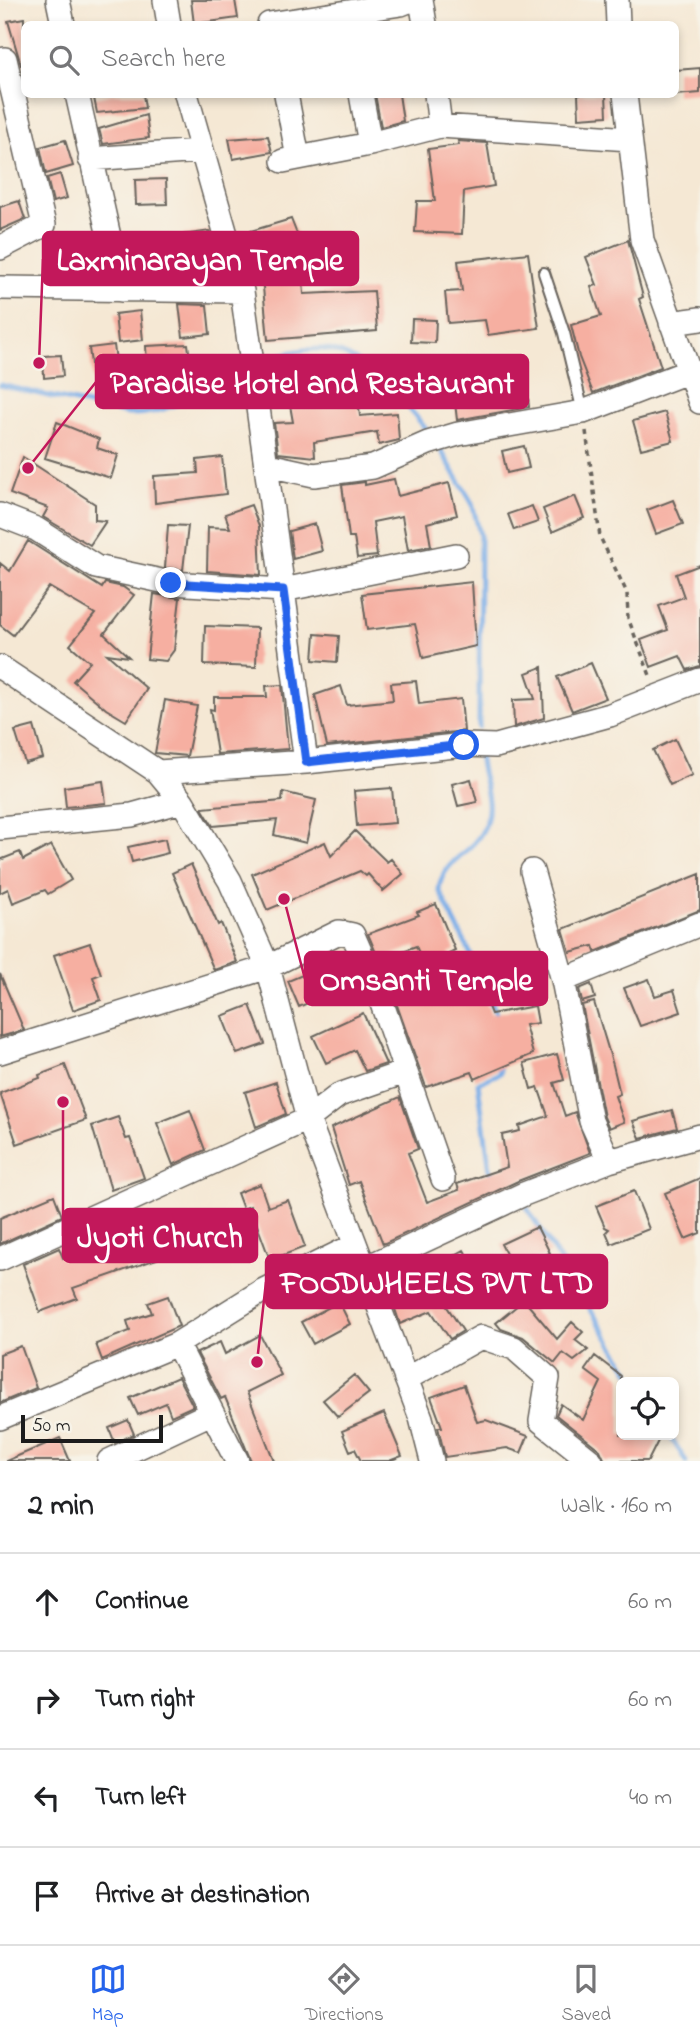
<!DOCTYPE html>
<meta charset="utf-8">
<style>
:root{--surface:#fff;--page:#f6f6f6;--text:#202124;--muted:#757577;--line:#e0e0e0;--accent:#2563eb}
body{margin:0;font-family:"Indie Flower",sans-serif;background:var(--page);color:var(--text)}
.controls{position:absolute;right:21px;bottom:21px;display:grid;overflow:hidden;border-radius:10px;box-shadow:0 4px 10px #0003}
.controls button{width:63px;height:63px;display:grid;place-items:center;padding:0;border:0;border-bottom:2px solid var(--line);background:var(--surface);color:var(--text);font:35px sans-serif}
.scale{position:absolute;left:21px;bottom:18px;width:142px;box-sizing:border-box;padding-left:7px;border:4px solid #1c1c1c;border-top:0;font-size:19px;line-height:24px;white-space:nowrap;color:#1c1c1c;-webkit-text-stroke:5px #f7f3e8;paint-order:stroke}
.stop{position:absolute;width:21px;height:21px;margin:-16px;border:5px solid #2563eb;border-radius:50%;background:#fff}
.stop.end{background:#2563eb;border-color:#fff;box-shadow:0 2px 7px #0008}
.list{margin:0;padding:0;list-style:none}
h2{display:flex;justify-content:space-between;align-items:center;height:91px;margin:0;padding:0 28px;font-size:30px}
h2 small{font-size:23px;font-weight:400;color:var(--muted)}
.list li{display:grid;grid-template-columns:46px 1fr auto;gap:21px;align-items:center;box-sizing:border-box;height:98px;padding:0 28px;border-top:2px solid var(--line)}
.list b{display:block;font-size:26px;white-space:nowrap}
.list em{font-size:23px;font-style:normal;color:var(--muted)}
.icon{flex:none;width:38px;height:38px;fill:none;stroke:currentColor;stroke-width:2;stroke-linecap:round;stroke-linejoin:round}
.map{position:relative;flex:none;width:700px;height:1461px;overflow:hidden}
.search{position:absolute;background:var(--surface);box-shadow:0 4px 10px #0003;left:21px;right:21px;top:21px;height:77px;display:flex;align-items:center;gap:18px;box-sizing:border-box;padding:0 24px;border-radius:10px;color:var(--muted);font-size:26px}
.sheet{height:483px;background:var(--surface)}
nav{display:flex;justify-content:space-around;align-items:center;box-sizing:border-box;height:98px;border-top:2px solid var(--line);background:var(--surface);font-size:19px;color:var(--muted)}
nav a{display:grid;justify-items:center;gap:4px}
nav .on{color:var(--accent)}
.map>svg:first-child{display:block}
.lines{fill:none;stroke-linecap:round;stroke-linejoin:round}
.stream{stroke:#7caee8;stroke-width:5}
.building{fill:#f6afa1}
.service-casing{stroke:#68635c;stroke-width:14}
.minor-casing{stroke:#68635c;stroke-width:26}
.path{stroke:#68635c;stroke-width:3.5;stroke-dasharray:5 5;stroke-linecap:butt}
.service{stroke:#fff;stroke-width:10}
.minor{stroke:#fff;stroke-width:23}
.route{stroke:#2563eb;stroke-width:9}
.leader{fill:none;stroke:#c2185b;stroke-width:2.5}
.callout-dot{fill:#c2185b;stroke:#f7f3e8;stroke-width:2.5}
.callout{fill:#c2185b;stroke:#c2185b;stroke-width:2.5}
.callout-label{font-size:32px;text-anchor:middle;font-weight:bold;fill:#fff}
</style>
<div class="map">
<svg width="700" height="1461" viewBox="0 0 700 1461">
<rect width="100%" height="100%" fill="#f7f3e8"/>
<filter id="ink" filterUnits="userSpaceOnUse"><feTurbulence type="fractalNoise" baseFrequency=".0143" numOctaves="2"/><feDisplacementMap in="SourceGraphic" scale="14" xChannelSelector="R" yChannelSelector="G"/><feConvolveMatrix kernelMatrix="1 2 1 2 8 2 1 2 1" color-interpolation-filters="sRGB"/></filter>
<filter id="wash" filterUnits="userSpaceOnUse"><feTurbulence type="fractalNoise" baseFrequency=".00686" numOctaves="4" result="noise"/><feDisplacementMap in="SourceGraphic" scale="28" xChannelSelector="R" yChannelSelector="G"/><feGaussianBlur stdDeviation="1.57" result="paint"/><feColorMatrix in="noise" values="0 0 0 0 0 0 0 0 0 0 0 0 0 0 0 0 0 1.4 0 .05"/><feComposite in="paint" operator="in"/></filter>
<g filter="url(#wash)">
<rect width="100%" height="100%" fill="#f5e8d4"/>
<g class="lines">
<path class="stream" d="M263 361C283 354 300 348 322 349 364 352 408 405 431 436
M0 385 128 414C166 416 197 394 229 376
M439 447 472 503 480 535 479 727
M479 750C479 776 495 799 485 825 476 852 441 860 439 890L482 977 498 1019
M496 1177 490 1170 478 1083 500 1073 499 1063
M527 1208 636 1382
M669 1435 686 1461"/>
</g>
<g id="blocks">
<path class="building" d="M191 0H235L238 18 194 24Z
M24 18V65H21L8 21Z
M700 68V93L676 95V70Z
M114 94H143L145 108 97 113 94 98Z
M375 94H399L403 121 381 127Z
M578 94H606L607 116 579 118Z
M146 115 149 138 103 144 99 129Z
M268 136 272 152 233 159 229 139Z
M65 140 73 166 46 174 40 147Z
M458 141 487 143 494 186 464 191 462 234 415 232 417 201H435L428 149 459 145Z
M60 174 67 198 53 202 47 178Z
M166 179 167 204 136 205 135 180Z
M19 201 25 219 0 230V207Z
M291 219 300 242 304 294 374 291 377 331 268 340 259 245 256 246 251 231Z
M210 231 218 258 187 263 182 235Z
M628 240 643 297 639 299 661 367 593 393 579 357 571 325 601 316 591 287 597 285 586 257Z
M528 253 539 328 488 335 485 320 448 323 445 292 462 291 458 261Z
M179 304 207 305 210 334 183 337Z
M140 311 143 340 118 343 115 314Z
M412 319 436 320 435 343 411 342Z
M188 344 191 367 172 369 173 381 148 382 146 346Z
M114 345 119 385 94 388 89 348Z
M61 355 63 376 44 378 43 356Z
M526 378 529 407 457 420 453 385Z
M356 385 360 416 397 413 399 440 379 445 377 432 314 442 315 457 278 453 274 423 293 422 288 394Z
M665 412 673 441 641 449 633 421Z
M57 422 99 439 97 448 118 455 111 478 45 458Z
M524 446 529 468 507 473 502 451Z
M23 457 95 504V520L106 521 90 545 43 517 48 508 10 494Z
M222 457 226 494 155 503 154 476 198 473 197 460Z
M394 479 398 496 449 483 457 515 427 523 431 546 408 550 402 516 373 522 377 556 357 558 354 537H349L342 485 365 482V485Z
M575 496 584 518 552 532 543 509Z
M673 500 683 524 656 534 647 510Z
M251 505 259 526 261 575 207 571 208 527 230 528 225 514Z
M532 506 538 522 514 530 508 514Z
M315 524 322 551 293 559 289 531Z
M168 525 188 526 183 570 165 568Z
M28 541 102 588 105 583 123 587 134 595 104 634 129 657 107 654 147 689 126 721 106 709 73 681 90 662 70 645 95 614 49 587 13 635 0 625V563L10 571Z
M700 565V666L687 670 680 656 651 667 641 640 668 630 659 606 684 597 676 574Z
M472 582 476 646 423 658 415 624 367 630 362 594Z
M154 594 180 598 174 650 166 661 147 659Z
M205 626 257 628 256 667 204 665Z
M315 634 339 636 337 662 313 660Z
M591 663 606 698 572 711 557 677Z
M542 667 544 718 514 727 513 700 535 699 526 673Z
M416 681 419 704 461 699 464 731 327 746 315 695 341 686 347 705 393 700 391 683Z
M282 685 288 749 217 754 210 709 214 710V697H267L266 686Z
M165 700 197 706 187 756 155 753Z
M34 726 43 758 25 763 15 731Z
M675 739 692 775 670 785 653 750Z
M471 779 477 802 458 806 452 784Z
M103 781 106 803 66 807 64 787Z
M392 788 395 823 357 826 354 791Z
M283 792 316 800 306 843 274 835 277 820 213 826 202 808 282 801Z
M355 831 387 862 391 859 403 874 383 891 368 874 366 876 360 871 267 910 252 874 325 842 331 856Z
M165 839 168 853 132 862 128 847Z
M51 845 71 880 48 894 45 890 13 903 8 889 0 893V860L20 852 23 860Z
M191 864 218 925 221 923 237 962 214 970 172 873Z
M700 874V910L595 952 593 946 570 952 563 929Z
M436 904 455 950 449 953 466 989 479 984 491 1014 535 1006 538 1023 525 1025 533 1054 475 1079 472 1072 426 1087 392 991 428 975 416 946 379 960 368 934 419 915 417 912Z
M90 943 101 974 93 977 101 1000 73 1010 54 955Z
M336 961 347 986 299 1007 288 981Z
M0 974 24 1030 0 1037Z
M649 979 655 996 674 990 681 1012 640 1026 624 988Z
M591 984 595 998 582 1002 579 989Z
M594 1002 613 1065 620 1094 615 1096 624 1122 609 1128 604 1117 582 1005Z
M250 1005 265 1044 237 1054 222 1016Z
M363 1013 386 1064 365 1071 355 1050 326 1063 313 1036Z
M557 1054 564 1080 554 1083 565 1116 575 1112 590 1153 518 1181 383 1244 359 1181 349 1185 331 1128 400 1097 418 1149 408 1153 427 1202 459 1190 457 1184 507 1167 502 1135 520 1131 519 1126 548 1116 538 1087 531 1089 524 1063Z
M65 1065 86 1120 17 1144 0 1093 40 1078 39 1075Z
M276 1082 286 1114 256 1127 245 1092Z
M190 1110 205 1150 173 1165 157 1123Z
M672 1110 677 1128 640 1138 633 1121Z
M118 1117 126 1139 130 1138 144 1178 111 1190 92 1126Z
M700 1178V1233L685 1239 665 1193Z
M260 1184 268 1207 288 1200 305 1247 270 1260 250 1206 243 1209 237 1193Z
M634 1191 649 1229 611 1244 606 1232 609 1229 605 1227 596 1206Z
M54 1195 62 1216 0 1244V1218Z
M144 1222 157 1259 73 1288 77 1298 40 1312 23 1264 59 1248 63 1258 122 1236 120 1231Z
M537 1227 550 1253 514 1270 501 1244Z
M464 1250 482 1282 444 1302 463 1331 450 1339 431 1311 400 1324 394 1306 441 1285 432 1268Z
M168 1296 179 1326 102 1360 96 1344 130 1331 127 1321 152 1313 148 1303Z
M524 1300 557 1339 572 1322 583 1332 575 1340 588 1350 574 1361 563 1353 555 1363 523 1337 501 1329 496 1323Z
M339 1302 350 1324 313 1344 301 1322Z
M260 1335 281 1375 247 1392 274 1461H251L225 1397 221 1399 197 1353 220 1342 225 1354Z
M21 1346 36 1388 0 1403V1354Z
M595 1356 621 1376V1435H661L648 1461H605L600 1450 556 1415 561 1404 583 1420 601 1382 585 1370Z
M354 1375 369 1393 338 1417 323 1400Z
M178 1377 193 1406 171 1416 166 1403 138 1415 130 1398Z
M464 1385 477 1422 486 1420 528 1436 521 1453 507 1448 445 1457 438 1427H442L431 1397Z
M384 1413 402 1456 389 1461H361L355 1449 350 1451 342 1431Z
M128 1420 134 1434 115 1443 109 1428Z
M60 1438 70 1461H6Z"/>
</g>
</g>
<g filter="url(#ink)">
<use href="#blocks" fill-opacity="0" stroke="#68635c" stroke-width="2"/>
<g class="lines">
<g class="service-casing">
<path id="service" d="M544 273 564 333 583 412"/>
</g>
<g class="minor-casing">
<path id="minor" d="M58 0 63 24
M165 0 169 24
M421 0 425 24
M617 0 618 24
M269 24 401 4 411 0
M0 60 5 59 44 225 0 248
M77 94 121 290
M186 94 242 291 283 590 456 555
M286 94 298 158
M361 94 370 144
M436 94 440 126
M625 94 642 240 700 402
M90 159 200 151
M283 161 370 144 440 126 630 139
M0 288 242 291
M671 323 700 319
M268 465 314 475 373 467 428 443 458 434 583 412 687 372
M0 515 36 529 96 567 171 583 283 590 306 762 158 772
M0 667 158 772 182 801 230 881 268 967 339 932 353 935 379 995 443 1179
M306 762 464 745 496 746 610 715 700 680
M0 828 132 815 182 801
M532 871 563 980 591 1121 609 1161
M563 980 700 924
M0 1052 268 967 308 1119 421 1418 432 1461
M0 1259 308 1119 339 1095 405 1072
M363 1269 524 1194 609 1161 700 1136
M177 1344 237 1461
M406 1379 481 1337 514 1348 548 1378 541 1421 591 1461
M0 1418 177 1344 262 1291 355 1245
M109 1461 211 1413"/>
</g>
<path class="path" d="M586 431 600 537 627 593 628 618 651 678"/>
<use href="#service" class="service"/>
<use href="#minor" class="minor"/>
</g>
</g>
<g class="lines" filter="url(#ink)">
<path class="route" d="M171 583 283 590 306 762 464 745"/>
</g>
<path class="leader" d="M39 363L43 259M28 468L96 382M284 899L305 979M63 1102L63 1236M257 1362L266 1282"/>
<g class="callout-dot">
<circle cx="39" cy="363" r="7"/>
<circle cx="28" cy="468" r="7"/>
<circle cx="284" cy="899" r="7"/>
<circle cx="63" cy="1102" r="7"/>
<circle cx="257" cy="1362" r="7"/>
</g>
<g class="callout">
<rect x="43" y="232" width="315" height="53" rx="7"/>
<rect x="96" y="355" width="432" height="53" rx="7"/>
<rect x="305" y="952" width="242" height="53" rx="7"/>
<rect x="63" y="1209" width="194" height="53" rx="7"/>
<rect x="266" y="1255" width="341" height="53" rx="7"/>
</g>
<g class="callout-label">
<text x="200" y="270">Laxminarayan Temple</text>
<text x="312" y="393">Paradise Hotel and Restaurant</text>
<text x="426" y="990">Omsanti Temple</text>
<text x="160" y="1247">Jyoti Church</text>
<text x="437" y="1293">FOODWHEELS PVT LTD</text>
</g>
</svg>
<div class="controls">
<button><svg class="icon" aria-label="locate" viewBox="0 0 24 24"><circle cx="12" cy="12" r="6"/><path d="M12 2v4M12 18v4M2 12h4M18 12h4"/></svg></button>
</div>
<div class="scale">50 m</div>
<div class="stop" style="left:464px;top:745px"></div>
<div class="stop end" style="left:171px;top:583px"></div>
<div class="search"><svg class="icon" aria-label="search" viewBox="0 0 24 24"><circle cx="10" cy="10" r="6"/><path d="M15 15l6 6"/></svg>Search here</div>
</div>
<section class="sheet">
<h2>2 min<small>Walk · 160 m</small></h2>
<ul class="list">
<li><svg class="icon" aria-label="ahead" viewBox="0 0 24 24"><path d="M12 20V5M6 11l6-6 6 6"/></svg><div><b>Continue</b></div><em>60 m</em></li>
<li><svg class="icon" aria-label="right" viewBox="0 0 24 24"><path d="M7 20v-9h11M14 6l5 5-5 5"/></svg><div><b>Turn right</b></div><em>60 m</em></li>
<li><svg class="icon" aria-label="left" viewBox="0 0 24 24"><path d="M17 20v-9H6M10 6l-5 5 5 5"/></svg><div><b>Turn left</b></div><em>40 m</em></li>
<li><svg class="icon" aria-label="arrive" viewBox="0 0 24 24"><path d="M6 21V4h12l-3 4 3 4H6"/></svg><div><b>Arrive at destination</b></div></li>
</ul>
</section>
<nav>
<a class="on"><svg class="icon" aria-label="map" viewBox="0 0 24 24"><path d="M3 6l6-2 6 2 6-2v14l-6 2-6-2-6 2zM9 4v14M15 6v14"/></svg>Map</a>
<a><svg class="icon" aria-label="directions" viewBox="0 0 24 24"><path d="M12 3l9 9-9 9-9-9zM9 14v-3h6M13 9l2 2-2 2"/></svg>Directions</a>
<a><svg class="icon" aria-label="saved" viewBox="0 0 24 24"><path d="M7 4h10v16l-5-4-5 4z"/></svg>Saved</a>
</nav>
